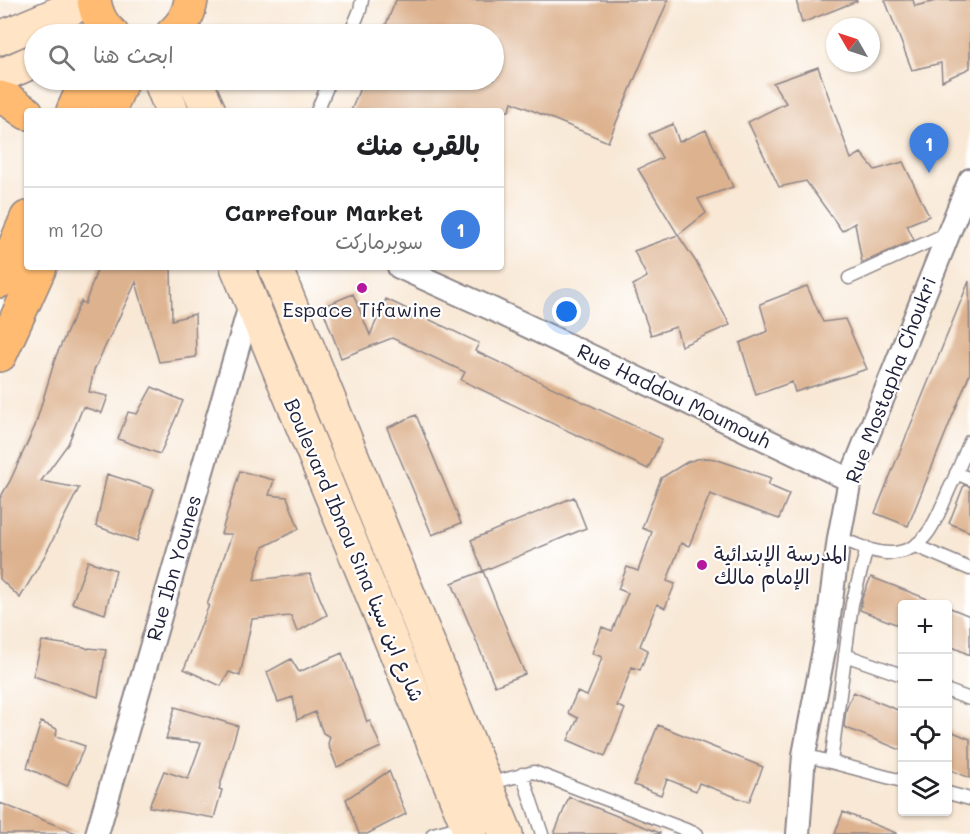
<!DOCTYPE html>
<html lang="ar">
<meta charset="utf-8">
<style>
:root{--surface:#fff;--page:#f2f2f2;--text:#202124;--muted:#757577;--line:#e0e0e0;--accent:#b45309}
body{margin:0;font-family:Mali,"Playpen Sans Arabic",sans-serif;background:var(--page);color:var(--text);direction:rtl}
.controls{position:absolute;right:18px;bottom:18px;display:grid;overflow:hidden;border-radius:6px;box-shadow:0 2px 4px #0004}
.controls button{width:54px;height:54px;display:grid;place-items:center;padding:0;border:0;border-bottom:2px solid var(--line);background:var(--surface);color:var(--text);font:30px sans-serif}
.compass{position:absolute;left:826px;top:18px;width:54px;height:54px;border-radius:50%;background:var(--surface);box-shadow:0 2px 4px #0004;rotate:309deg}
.you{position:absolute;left:567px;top:312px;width:21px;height:21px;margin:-15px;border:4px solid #fff;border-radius:50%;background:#1a73e8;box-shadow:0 0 0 9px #1a73e833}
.badge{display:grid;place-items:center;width:39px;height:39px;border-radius:50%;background:var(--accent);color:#fff;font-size:20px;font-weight:700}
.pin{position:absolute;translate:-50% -50px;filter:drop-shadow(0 2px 3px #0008)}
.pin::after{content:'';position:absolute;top:32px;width:21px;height:18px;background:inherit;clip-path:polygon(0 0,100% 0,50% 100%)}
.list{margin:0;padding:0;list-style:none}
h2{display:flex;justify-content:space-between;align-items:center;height:78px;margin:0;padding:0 24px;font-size:26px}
h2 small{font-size:20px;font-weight:400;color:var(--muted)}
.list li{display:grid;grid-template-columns:39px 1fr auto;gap:18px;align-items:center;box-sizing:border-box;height:84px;padding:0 24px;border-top:2px solid var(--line)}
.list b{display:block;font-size:22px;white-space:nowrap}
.list p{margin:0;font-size:20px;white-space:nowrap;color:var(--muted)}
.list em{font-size:20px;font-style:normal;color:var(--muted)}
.icon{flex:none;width:33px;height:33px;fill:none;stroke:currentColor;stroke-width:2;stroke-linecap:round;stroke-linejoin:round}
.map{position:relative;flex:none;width:970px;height:834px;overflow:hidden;direction:ltr}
.search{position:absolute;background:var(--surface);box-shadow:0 2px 4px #0004;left:24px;top:24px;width:480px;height:66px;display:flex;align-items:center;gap:15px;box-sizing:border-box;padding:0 21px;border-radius:33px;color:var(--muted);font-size:22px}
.panel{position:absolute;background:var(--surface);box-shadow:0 2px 4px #0004;left:24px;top:108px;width:480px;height:162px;border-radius:6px;direction:rtl}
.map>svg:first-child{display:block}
.building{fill:#ddb28f}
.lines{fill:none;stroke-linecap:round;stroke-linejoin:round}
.lane-casing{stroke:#8d8588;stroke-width:15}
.street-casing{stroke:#8d8588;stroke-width:26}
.secondary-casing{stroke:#8d8588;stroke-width:36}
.primary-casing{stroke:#8d8588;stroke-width:36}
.lane{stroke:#fff;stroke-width:12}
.street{stroke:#fff;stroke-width:22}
.secondary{stroke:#ffe4c6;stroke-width:33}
.primary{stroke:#ffbb71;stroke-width:33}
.poi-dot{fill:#b5179e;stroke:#fff;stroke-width:2}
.labels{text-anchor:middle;stroke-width:4.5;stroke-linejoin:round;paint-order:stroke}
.poi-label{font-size:20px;fill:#22223b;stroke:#fff}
.street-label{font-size:20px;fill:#22223b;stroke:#fff}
</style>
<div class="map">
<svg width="970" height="834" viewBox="0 0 970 834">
<rect width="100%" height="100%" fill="#fff"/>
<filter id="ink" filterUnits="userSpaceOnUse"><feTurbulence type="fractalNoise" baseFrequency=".0167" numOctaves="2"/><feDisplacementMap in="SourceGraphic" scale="12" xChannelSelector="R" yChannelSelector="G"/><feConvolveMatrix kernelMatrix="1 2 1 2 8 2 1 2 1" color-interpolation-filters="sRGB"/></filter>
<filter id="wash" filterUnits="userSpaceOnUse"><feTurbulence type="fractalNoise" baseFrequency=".008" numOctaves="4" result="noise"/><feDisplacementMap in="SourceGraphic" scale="24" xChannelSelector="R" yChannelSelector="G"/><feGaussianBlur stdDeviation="1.35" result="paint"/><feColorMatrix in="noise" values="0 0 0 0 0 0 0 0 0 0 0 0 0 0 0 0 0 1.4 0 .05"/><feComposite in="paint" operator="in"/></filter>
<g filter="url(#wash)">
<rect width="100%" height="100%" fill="#f8e8d5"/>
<g id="blocks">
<path class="building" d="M396 0H668L608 142 512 102 509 111H351L363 80H494V34H382Z
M796 0H856L857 1 802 23Z
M885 0H913L915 6 940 0H970V68L942 81 941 63 912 70Z
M818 67 851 159 861 153 875 170 903 162 929 216 907 225 914 240 862 263 855 223 842 231 806 181 779 187 748 122 786 103 773 83Z
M673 124 679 142 706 130 733 187 698 199 706 213 678 235 638 169 662 158 649 134Z
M678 235 698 265 730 325 681 346 676 327 651 335 633 285 647 277 634 251Z
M98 267H171L172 320 195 314 196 357 159 362 136 282 94 370 89 392 108 396 102 413 83 407 68 444 41 481 79 488 44 557 20 598 0 579V498L10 481 35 426 56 356 81 301 85 304Z
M969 281 970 373 908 526 875 513Z
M807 286 823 322 845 319 867 369 795 392 792 382 756 395 740 343 768 331 760 304Z
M353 294 370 335 386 299 479 343 475 351 662 439 648 469 461 380 465 372 392 338 341 358 322 307Z
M152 387 183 401 160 454 118 439 128 412 137 414Z
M416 415 461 523 432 535 387 428Z
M707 458 715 459 771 478 768 485 789 494 779 519 710 494 689 546 681 543 667 581 675 584 665 608 657 604 640 646 648 650 640 670 632 667 617 706 625 709 605 756 568 740 578 718 568 713 577 692 587 696 595 677 602 657 592 653 602 627 612 631 628 593 618 589 627 567 638 571 652 532 642 528 661 478 687 462 697 459Z
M240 471 274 480 269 495 287 497 299 529 263 547 254 580 310 574 327 615 297 632 291 616 252 619 240 676 229 672 221 686 184 669 209 605H207L232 534H221Z
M107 474 154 489 137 541 96 526Z
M964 485 970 487V532L949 523Z
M574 497 586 528 483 571 471 540Z
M88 561 116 570 105 614 72 603Z
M483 571 525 674 495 686 452 583Z
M871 577 938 603V604H903V627L860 610 862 598Z
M948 607 970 616V655L948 645Z
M42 641 84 647 88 649 89 648 106 650 98 697 33 676Z
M342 653 367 722 370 721 381 747 337 767 328 744 330 737 323 733 315 712 297 720 293 697 278 702 267 672 291 659 299 672Z
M853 692 903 712V751L844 727 846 710Z
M175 707 238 726 219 789 222 790 214 818 149 807 164 771 188 779 201 743 166 739Z
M41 722 57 729 56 736 85 746 67 786 27 768Z
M658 725 763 767 749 802 699 783 696 791 667 779 661 795 634 785Z
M948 730 970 739V778L948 769Z
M389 771 406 814 367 834H359L346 799Z
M569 797 660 833 659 834H554Z
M0 803 76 833V834H0Z
M843 812 896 833V834H835Z"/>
</g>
</g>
<g filter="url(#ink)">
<use href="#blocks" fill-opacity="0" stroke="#8d8588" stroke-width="1.5"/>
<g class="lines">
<g class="lane-casing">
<path id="lane" d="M350 34 360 10 362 0
M317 111 330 80
M849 278 948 233
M956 473 970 479
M839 538C856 544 874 554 893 553 926 551 937 518 948 492 956 475 963 458 970 441
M916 546 970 569
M845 655 902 675
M948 691 970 699
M804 755 902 781
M831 762 852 604 867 548
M522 774 542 834
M487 784 534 772 697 834
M948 793 970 799
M433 834 467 825"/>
</g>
<g class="street-casing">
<path id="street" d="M399 267 492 309 850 480
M97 834 251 302
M798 834 804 755 826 640 839 538 850 480 970 180"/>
</g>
<g class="secondary-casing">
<path id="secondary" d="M0 38 74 7 82 0
M0 76 34 61
M160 80 172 111
M195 80 209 111
M237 267 471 834
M275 267 506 834"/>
</g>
<g class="primary-casing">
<path id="primary" d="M94 0C96 14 101 25 112 34
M172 34C183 24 189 15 191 0
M0 98 10 101 27 113
M73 111 87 80
M109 111 122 80
M0 281 27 218
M0 355 40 267"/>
</g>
<use href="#lane" class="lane"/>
<use href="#street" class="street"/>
<use href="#secondary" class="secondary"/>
<use href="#primary" class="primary"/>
</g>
</g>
<g class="poi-dot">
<circle cx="362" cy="288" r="6"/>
<circle cx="702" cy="565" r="6"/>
</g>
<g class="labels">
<g class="poi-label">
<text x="362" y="317">Espace Tifawine</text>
<text x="714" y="561" text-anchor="start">المدرسة الإبتدائية<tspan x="714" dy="23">الإمام مالك</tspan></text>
</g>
<g class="street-label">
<text transform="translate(891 380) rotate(-69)" y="7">Rue Mostapha Choukri</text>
<text transform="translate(674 396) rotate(26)" y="7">Rue Haddou Moumouh</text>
<text transform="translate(354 550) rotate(67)" y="7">Boulevard Ibnou Sina شارع ابن سينا</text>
<text transform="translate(174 568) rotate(-74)" y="7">Rue Ibn Younes</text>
</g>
</g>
</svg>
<div class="controls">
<button>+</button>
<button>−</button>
<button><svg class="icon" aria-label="locate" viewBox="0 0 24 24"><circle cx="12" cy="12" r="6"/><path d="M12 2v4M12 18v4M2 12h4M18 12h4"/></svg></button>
<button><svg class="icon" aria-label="layers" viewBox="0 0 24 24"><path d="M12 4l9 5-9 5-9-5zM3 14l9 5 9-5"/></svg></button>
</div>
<svg class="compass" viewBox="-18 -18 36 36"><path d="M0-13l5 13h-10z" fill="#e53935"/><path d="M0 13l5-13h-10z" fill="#757577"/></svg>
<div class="you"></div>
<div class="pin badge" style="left:929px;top:173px;background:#3f7fe0">1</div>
<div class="search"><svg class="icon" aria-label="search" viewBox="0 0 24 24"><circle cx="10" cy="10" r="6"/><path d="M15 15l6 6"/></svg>ابحث هنا</div>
<section class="panel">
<h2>بالقرب منك<small></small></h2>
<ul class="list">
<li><span class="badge" style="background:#3f7fe0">1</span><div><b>Carrefour Market</b><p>سوبرماركت</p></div><em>120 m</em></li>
</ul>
</section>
</div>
